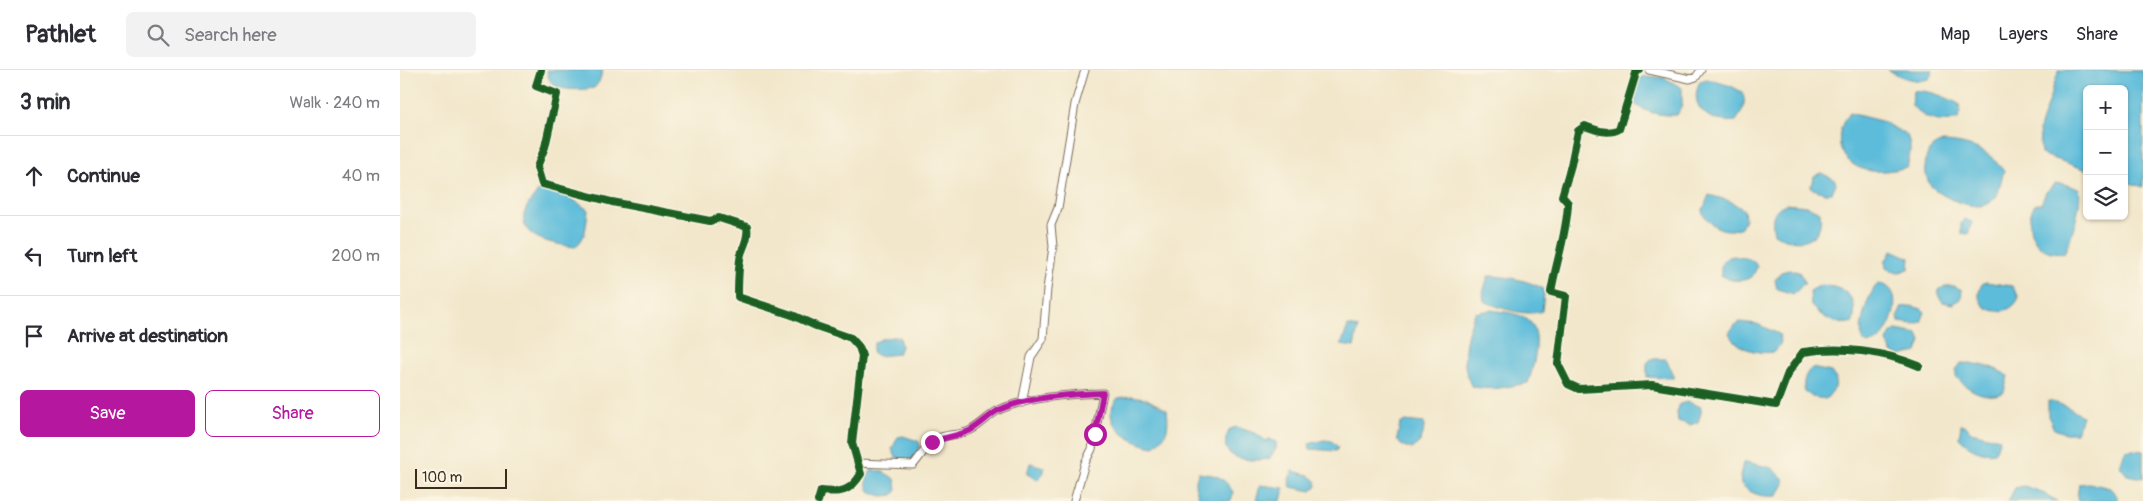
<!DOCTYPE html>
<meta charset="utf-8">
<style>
:root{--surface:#fff;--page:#f2f2f3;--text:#2b2b33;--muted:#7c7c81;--line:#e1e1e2;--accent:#b5179e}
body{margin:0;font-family:Pangolin,sans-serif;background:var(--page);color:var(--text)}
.controls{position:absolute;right:15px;top:15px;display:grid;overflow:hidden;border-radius:8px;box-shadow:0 1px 4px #0004}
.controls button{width:45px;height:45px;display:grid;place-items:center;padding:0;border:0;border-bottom:1px solid var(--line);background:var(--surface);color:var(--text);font:25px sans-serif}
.scale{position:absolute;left:15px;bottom:12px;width:92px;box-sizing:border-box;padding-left:5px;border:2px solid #3b2a1e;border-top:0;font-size:14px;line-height:18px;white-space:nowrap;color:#3b2a1e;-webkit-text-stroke:4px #fcf5e5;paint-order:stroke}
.stop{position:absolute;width:15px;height:15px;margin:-11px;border:4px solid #b5179e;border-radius:50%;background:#fff}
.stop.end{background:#b5179e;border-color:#fff;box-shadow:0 1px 5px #0008}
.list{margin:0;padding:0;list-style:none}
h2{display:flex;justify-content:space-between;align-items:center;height:65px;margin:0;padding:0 20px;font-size:21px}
h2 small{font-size:16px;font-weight:400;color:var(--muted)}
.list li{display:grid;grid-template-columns:32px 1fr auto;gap:15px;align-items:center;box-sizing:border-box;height:80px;padding:0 20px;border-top:1px solid var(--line)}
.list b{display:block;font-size:19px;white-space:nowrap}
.list em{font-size:16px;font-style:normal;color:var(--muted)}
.actions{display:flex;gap:10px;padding:15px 20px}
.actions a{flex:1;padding:11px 0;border:1px solid var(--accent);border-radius:8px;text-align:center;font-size:18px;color:var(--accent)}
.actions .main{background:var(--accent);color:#fff}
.icon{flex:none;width:28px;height:28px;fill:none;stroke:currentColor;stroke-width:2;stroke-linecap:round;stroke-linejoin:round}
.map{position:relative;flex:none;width:1743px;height:431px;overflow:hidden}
header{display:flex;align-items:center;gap:30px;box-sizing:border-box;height:70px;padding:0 25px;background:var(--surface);border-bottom:1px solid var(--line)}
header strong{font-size:24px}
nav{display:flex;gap:28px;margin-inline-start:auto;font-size:18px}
.search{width:350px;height:45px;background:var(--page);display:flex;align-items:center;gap:12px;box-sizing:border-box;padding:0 18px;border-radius:8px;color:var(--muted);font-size:19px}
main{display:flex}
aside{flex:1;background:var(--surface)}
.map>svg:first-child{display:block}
.water{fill:#5bbcda;stroke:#4b737c}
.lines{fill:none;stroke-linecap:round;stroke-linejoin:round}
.minor-casing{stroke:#7b6c5b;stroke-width:9}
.minor{stroke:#fff;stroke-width:7}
.cycleway-casing{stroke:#fcf5e5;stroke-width:11}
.cycleway{stroke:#1b5e20;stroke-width:8}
.route{stroke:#b5179e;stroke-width:6}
</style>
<header>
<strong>Pathlet</strong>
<div class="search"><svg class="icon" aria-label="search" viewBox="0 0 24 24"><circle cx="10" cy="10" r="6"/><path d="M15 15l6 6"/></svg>Search here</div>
<nav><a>Map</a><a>Layers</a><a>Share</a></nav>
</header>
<main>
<aside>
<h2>3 min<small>Walk · 240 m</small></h2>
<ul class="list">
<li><svg class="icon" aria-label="ahead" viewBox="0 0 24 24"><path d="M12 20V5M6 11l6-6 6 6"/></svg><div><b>Continue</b></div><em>40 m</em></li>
<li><svg class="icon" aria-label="left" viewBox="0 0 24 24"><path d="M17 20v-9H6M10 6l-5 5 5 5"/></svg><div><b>Turn left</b></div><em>200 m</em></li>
<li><svg class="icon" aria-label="arrive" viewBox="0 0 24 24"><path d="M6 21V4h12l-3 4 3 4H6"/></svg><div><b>Arrive at destination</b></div></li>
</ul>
<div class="actions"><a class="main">Save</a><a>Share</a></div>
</aside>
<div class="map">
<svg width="1743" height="431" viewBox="0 0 1743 431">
<rect width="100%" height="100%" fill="#fcf5e5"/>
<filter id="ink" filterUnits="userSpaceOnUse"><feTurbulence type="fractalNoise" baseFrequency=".02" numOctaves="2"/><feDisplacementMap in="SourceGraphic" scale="10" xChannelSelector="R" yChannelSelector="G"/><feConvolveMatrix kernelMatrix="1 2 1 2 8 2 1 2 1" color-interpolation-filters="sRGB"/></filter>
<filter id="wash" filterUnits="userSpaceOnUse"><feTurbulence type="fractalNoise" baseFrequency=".0096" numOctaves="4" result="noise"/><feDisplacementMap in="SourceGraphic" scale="20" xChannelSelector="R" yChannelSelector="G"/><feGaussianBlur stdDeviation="1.12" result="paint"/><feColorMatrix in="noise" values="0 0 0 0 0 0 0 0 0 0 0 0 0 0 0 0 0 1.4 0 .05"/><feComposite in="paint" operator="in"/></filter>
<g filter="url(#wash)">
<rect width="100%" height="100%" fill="#f2e7cb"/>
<path class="water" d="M147 0H203L199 12 194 18C178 20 148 24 147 0Z
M1488 0H1533L1529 9C1514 13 1501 7 1488 0Z
M1659 0 1743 1V117L1724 111V19H1687V100L1641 84 1639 59Z
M1246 6 1265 8 1282 18V36L1277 45C1264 46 1245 43 1235 34V24L1239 8Z
M1307 9 1331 16 1342 22C1347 33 1343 41 1336 51 1310 54 1287 38 1300 11Z
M1513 21C1527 19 1546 27 1559 34L1560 43 1558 49C1540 55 1524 49 1512 36Z
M1449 43 1481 51 1507 65C1512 77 1510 85 1507 97 1496 100 1483 102 1472 101 1440 97 1430 68 1449 43Z
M1543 72C1568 73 1590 80 1604 101 1601 110 1599 123 1593 130 1581 145 1543 128 1532 117 1525 109 1523 93 1528 83 1530 77 1538 74 1543 72Z
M1421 103 1434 109 1436 113 1432 123H1425L1410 118 1414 106Z
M1661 113 1679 119C1683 132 1671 171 1664 183 1659 182 1652 183 1648 181 1629 174 1625 149 1635 134H1641L1646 122 1654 114Z
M143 120C161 120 174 130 188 140 186 154 187 168 175 177 155 174 116 169 125 141 128 133 134 128 138 121Z
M1309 125 1330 131 1344 140 1345 149 1341 157C1325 165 1310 156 1302 142Z
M1386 134 1407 136 1420 142C1425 174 1395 176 1374 164 1371 149 1372 139 1386 134Z
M1564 149 1572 152 1568 164 1561 163V154Z
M1492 180 1510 188 1509 199 1497 203 1486 197 1485 192Z
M1334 186C1343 189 1353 186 1357 197L1352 207C1341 212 1331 212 1321 205V194L1329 187Z
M1389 200 1399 202 1405 212 1394 224 1377 219 1375 210 1381 202Z
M1088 206C1105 206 1127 210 1142 218L1144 223 1142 241C1126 247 1099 238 1084 231L1083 223Z
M1586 212 1612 216 1619 227C1610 252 1567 241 1582 214Z
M1478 214C1510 216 1489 268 1474 273 1448 281 1468 221 1478 214Z
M1421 215C1445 217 1459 227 1453 252 1437 257 1422 247 1411 236L1410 221Z
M1545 216H1554L1562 220 1561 229 1553 234 1543 232 1538 225 1539 220Z
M1511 236 1522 239 1525 242 1521 252 1513 254 1499 252 1498 246 1502 237Z
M1091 240C1103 242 1123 243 1131 253 1142 265 1133 299 1128 313L1094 319 1072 317C1059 294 1065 267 1075 243Z
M1340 252 1357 254 1379 264 1381 272 1375 282C1358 284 1338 280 1329 263L1334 256Z
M948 256 958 258 954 277 941 275Z
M1496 260 1518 264 1521 271 1517 282 1500 286 1492 283 1487 271 1491 263Z
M492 267H499L501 276 498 284 479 286 472 283 474 273 481 269Z
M1251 289H1266L1274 308 1247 307V293Z
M1561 293C1581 294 1591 295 1608 306L1604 322C1588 331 1566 320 1556 306V300Z
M1412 298 1431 302 1436 309 1435 318 1426 329 1412 327 1405 321C1402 313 1405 303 1412 298Z
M731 326 745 328 767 340C769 359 768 364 754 377 732 374 696 353 718 328Z
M1648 331 1666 336 1682 346 1676 363H1665L1654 359 1648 346Z
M1288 332 1301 337V343L1298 352 1290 355 1278 351 1277 342 1280 334Z
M1005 351 1024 353C1024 364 1022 373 1012 379L1001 375 997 369 1000 354Z
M1561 355H1565L1571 362 1600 369 1595 382C1582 385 1569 378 1559 368Z
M837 357 857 364 866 371 869 369 876 372V379L869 389C848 392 813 390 830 359Z
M503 366 518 371 520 374 517 385 506 392 496 387 492 379 498 367Z
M924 370 932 371 938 377 936 381 910 379 909 374Z
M1733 380 1743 381V408L1727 405 1720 396 1725 381Z
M1346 392 1372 398 1383 408 1384 414 1377 426C1362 427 1352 425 1341 414L1340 406 1343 393Z
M630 393 644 397V402L638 410 627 404Z
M472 400 482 401 495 409 497 420 493 425 482 426 469 421C465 413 466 406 472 400Z
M892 401 909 405 916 411V417L911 421 891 417 889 410Z
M798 403C817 405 823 406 833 422L831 431H804L799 429 795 415Z
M1689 413 1710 418 1717 426V431H1678L1677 427 1679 414Z
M860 415 884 418 881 431H856Z
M1624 416 1639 421 1657 431H1608L1615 418Z"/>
</g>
<g filter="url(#ink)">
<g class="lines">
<g class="minor-casing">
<path id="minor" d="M141 0 136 16 157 24 145 77 137 97 142 114 212 132 310 151 319 148 347 157C349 167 344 175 341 184 338 198 338 213 338 227L392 245 416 256 451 268 459 277 462 286 452 373 461 404C450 422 441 423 421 421L418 431
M1240 0H1237L1219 59C1208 65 1196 60 1185 56L1178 61 1171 95 1162 126 1168 133C1167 163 1156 192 1151 222L1166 226 1158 294 1168 314 1179 319 1252 315 1376 335 1388 303 1403 282C1441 276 1483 281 1519 296
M1249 0 1290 9 1296 7 1301 0
M622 333 631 287 643 269 647 219 653 177 651 155 658 138 675 34 685 0
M457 393 513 395C519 389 527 375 532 372 542 363 558 366 569 361 580 356 587 347 597 341 624 327 672 324 703 323L692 379 685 393 674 431"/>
</g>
<use href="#minor" class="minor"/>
<g class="cycleway-casing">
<path id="cycleway" d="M141 0 136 16 157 24 145 77 137 97 142 114 212 132 310 151 319 148 347 157C349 167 344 175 341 184 338 198 338 213 338 227L392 245 416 256 451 268 459 277 462 286 452 373 461 404C450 422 441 423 421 421L418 431
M1240 0H1237L1219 59C1208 65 1196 60 1185 56L1178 61 1171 95 1162 126 1168 133C1167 163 1156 192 1151 222L1166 226 1158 294 1168 314 1179 319 1252 315 1376 335 1388 303 1403 282C1441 276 1483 281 1519 296"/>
</g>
<use href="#cycleway" class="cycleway"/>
</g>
</g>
<g class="lines" filter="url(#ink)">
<path class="route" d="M532 372C544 367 558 366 569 361 579 356 587 347 597 341 624 327 672 324 703 323L695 364"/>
</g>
</svg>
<div class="controls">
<button>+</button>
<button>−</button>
<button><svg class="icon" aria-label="layers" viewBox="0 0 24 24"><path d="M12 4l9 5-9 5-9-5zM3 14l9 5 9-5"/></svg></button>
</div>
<div class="scale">100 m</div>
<div class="stop" style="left:695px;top:364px"></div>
<div class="stop end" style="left:532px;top:372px"></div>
</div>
</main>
